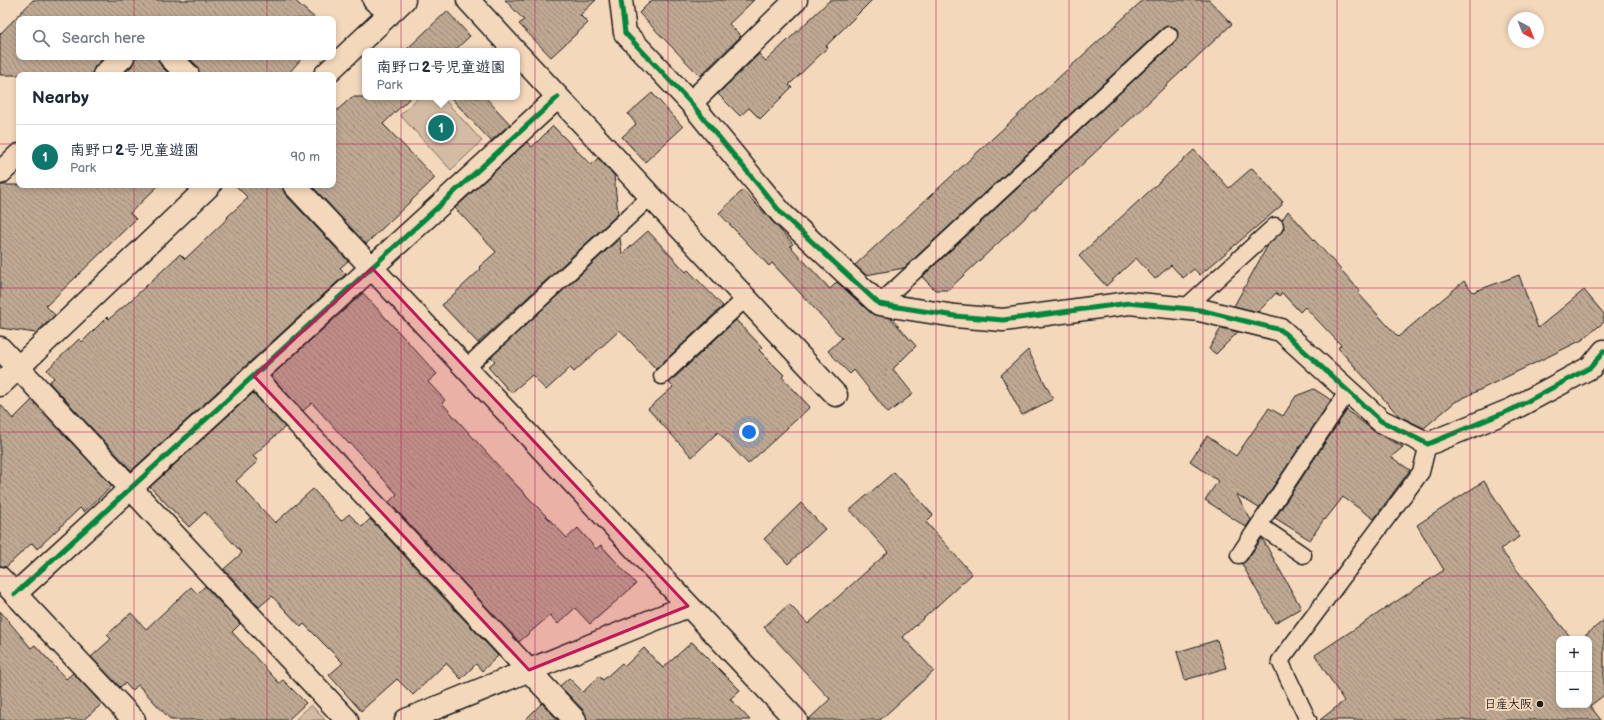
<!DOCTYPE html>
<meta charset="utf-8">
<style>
:root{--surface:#fff;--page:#f2f2f3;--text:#1f2937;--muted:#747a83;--line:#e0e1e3;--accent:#0f766e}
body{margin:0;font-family:"Balsamiq Sans","Klee One",sans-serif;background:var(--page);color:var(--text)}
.controls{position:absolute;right:12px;bottom:12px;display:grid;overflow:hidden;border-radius:8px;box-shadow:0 2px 6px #0003}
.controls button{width:36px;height:36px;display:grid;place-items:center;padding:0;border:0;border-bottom:1px solid var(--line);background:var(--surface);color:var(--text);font:20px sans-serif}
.compass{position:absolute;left:1508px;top:12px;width:36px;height:36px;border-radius:50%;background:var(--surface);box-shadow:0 2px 6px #0003;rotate:138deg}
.you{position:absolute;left:749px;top:432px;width:14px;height:14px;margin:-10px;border:3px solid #fff;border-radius:50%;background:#1a73e8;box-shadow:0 0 0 6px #1a73e833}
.badge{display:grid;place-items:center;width:26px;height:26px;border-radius:50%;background:var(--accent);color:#fff;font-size:13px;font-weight:700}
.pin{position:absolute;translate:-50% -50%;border:2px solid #fff;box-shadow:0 1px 4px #0006}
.popup{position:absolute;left:362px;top:48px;width:158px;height:52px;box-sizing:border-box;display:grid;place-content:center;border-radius:8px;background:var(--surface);filter:drop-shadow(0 1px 3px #0005);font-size:13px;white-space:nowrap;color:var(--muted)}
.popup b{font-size:15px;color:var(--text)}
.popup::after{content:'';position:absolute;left:50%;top:100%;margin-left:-8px;border:8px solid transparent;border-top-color:var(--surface)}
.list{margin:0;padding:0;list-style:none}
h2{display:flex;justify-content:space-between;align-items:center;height:52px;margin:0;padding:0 16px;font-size:17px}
h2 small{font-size:13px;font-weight:400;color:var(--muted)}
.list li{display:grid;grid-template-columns:26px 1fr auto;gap:12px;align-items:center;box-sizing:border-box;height:64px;padding:0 16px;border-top:1px solid var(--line)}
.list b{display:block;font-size:15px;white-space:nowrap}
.list p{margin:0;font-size:13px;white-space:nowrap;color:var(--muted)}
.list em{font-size:13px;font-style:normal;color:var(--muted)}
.icon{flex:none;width:22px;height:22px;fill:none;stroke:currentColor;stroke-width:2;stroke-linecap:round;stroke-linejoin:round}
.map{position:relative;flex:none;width:1604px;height:720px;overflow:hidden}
.search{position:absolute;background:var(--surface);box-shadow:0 2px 6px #0003;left:16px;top:16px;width:320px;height:44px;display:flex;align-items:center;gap:10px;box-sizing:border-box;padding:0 14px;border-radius:8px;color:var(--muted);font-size:15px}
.panel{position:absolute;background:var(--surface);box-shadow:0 2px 6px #0003;left:16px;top:72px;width:320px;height:116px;border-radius:8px}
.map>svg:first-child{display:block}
.park{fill:#d4bca4;stroke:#786c60}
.building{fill:url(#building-back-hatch);stroke:#1c1c1c}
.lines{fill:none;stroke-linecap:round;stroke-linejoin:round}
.lane-casing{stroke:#1c1c1c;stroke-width:19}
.street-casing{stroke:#1c1c1c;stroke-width:25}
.lane{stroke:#f4d8bb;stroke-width:16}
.street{stroke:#f4d8bb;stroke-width:22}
.cycleway-casing{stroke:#f4d8bb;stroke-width:8}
.cycleway{stroke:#00873e;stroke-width:5}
.marked{fill:#c2185b;fill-opacity:0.2;stroke:#c2185b;stroke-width:3;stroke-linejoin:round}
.grid{fill:none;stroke:#c2185b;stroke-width:1;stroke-opacity:0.55}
.poi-dot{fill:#1c1c1c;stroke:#f4d8bb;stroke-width:1.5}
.labels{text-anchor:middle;stroke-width:4;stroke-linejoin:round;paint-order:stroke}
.poi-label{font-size:12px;font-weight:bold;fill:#1c1c1c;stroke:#f4d8bb;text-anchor:end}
</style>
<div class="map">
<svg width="1604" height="720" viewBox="0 0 1604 720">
<defs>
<pattern id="building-back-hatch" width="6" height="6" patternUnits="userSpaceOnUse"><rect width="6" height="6" fill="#bfa993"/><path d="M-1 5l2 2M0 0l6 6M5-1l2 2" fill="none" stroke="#9a8977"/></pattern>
</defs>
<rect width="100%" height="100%" fill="#f4d8bb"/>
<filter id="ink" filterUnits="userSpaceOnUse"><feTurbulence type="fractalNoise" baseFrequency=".025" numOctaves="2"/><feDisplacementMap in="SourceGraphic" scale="8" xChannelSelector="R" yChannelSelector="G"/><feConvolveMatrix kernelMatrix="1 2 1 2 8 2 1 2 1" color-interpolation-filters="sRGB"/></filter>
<g filter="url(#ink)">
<path class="park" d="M419 97H442L482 141 451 170 400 115Z
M311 705 325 720H295Z"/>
<path class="building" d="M33 0H294L316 19H19V57H105L95 66 92 75H0V34Z
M505 0H596L580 15 588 23 551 57 519 24 524 20Z
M652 0H754L729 24 741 36 700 76 639 13Z
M830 0H872L826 46 828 47 789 85 792 87 760 119 749 108 740 116 718 94 759 54 766 61Z
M1143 0H1209L1232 24 948 290H935L922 277 1175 42 1178 33 1176 28 1167 26 1163 28 904 268 866 275 855 265Z
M447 11 470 36 454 51H407L406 50Z
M135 57H158L161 66 170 75H122L132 66Z
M188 57H303L287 75H200L197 66Z
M652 93 683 127 645 162 622 137 636 124 628 114Z
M352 97H411L383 124 435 178 366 244 311 185H333V114Z
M450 97H485L510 124 491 141Z
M553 126 591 165 598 158 614 175 618 214 478 343 442 305 481 269 479 267 496 252 455 208 527 142 532 147Z
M1194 150 1229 188 1252 168 1283 202 1281 203 1282 205 1200 275 1194 269 1183 278 1171 265 1155 279 1136 258 1106 286 1079 256Z
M0 185H159L130 213 136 219 46 306 55 315 36 333 0 328Z
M235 185H282L285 194 348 261 340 268 346 274 132 470 130 469 49 382 54 378 47 370 79 339 82 342 107 317 109 319 129 302 180 254 185 259 228 218 227 217 248 198Z
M743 190 793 244 790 246 830 289 837 282 871 313 891 318 916 346 893 369 913 394 888 413 854 370 850 374 828 351 842 338 772 263 769 266 719 213Z
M1288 211 1360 291 1358 293 1398 337 1464 281 1473 292 1519 275 1538 328 1584 290 1604 314V322L1582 340 1455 402 1424 428 1399 416 1338 348 1341 345 1305 307 1300 312 1282 293 1279 296 1276 293 1258 312 1234 306 1268 245 1284 229 1282 220Z
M648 231 686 272 688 270 723 306 656 369 620 330 574 372 570 368 546 390 532 375 511 393 488 367 495 361 491 357 620 238 622 254Z
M363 293 437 374 428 382 445 400 442 403 504 472 567 538 578 528 596 549 601 545 636 584 590 624 575 608 558 624 550 615 519 642 389 502 397 494 350 443 349 444 312 403 303 411 271 376Z
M736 320 762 347 759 350 784 375 782 377 810 407 748 464 718 432 692 457 648 409 673 387 669 383Z
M1221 328 1238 332 1216 354 1209 349Z
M1028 350 1053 399 1022 415 1001 375Z
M1314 389 1331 400 1259 508 1236 494 1251 520 1246 527 1205 500 1218 481 1190 461 1207 436 1236 456 1269 408 1283 416 1296 396Z
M253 393 285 427 253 456 258 461 236 481 275 523 313 489 341 521 349 514 362 527 370 519 498 656 482 671 476 664 461 679 446 663 413 695 397 679 361 711 329 675 343 663 304 624 301 627 272 596 259 607 224 569 242 553 205 512 189 527 150 487Z
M32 400 112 486 84 512 80 508 37 549 32 543 6 567 0 566V404L13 419Z
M1347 410 1375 432 1403 447 1391 457 1410 470 1374 519 1343 497 1325 520 1324 519 1310 540 1275 518Z
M894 472 933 515 926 522 972 574 903 637 934 671 880 720H808L830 699 764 627 789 604 808 624 888 552 850 510Z
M1484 481 1520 537 1500 549 1572 639H1559V705H1589V639H1581L1604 620V695L1590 706 1601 720H1320L1344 701 1315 655 1444 570 1417 525Z
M801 503 825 529 788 564 764 539Z
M1262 538 1301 608 1275 623 1242 564 1247 560Z
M205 586 240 624 232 632 279 683 283 680 306 703 288 720H171L138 685 132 691 125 683 120 687 91 657 111 639 107 635 131 613 146 629 191 587 197 594Z
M0 611 31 648 35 645 66 679 73 673 102 704 83 720H0Z
M1217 640 1226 668 1185 680 1177 652Z
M692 642 740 690 730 699 750 720H587L584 711 560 686 569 678 583 692 599 676 603 680 622 663 625 666 644 648 663 668Z
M542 703 558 720H525Z"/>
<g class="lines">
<g class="lane-casing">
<path id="lane" d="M879 304 1169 35
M1185 308 1275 226
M466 368 651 196
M662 376 746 298
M1259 525 1303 555
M1239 555 1348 391
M1308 720 1280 661 1421 472 1428 444"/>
</g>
<g class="street-casing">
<path id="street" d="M374 0 390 13
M468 0 515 51
M621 0 625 33 691 103 782 214 879 304 955 316 1003 320 1129 303 1200 310 1281 330 1381 421 1428 444 1513 409 1591 367 1604 351
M517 53 836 395
M170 57 188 75
M104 75 123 57
M325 75 404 0
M691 103 796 0
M0 173 19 155
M294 185 796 720
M0 348 347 720
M254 376 575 720
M0 385 210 185
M0 578 134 720
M15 594 558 97
M406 720 688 606"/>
</g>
<use href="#lane" class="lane"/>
<use href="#street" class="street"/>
<g class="cycleway-casing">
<path id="cycleway" d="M621 0 625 33 691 103 782 214 879 304 955 316 1003 320 1129 303 1200 310 1281 330 1381 421 1428 444 1513 409 1591 367 1604 351
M15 594 558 97"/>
</g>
<use href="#cycleway" class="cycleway"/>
</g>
</g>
<path class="marked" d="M372 268 688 606 529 670 254 376Z"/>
<path class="grid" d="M134 0V19M267 0V19M401 0V720M535 0V720M668 0V720M802 0V720M936 0V720M1069 0V720M1203 0V720M1337 0V720M1470 0V720M134 57V75M267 57V75M0 144H19M333 144H1604M134 185V720M267 185V720M0 288H1604M0 432H1604M0 576H1604"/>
<circle class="poi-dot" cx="1540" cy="704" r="4"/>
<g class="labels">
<g class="poi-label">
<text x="1532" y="708">日産大阪</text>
</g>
</g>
</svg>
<div class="controls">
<button>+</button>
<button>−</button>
</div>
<svg class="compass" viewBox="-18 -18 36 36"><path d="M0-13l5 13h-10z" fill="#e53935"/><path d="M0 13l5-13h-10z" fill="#747a83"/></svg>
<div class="you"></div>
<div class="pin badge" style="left:441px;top:128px">1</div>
<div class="popup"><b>南野口2号児童遊園</b>Park</div>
<div class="search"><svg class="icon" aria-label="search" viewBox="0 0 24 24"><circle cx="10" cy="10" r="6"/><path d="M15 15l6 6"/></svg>Search here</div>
<section class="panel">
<h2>Nearby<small></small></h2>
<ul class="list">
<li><span class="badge">1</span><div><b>南野口2号児童遊園</b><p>Park</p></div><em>90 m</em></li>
</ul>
</section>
</div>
